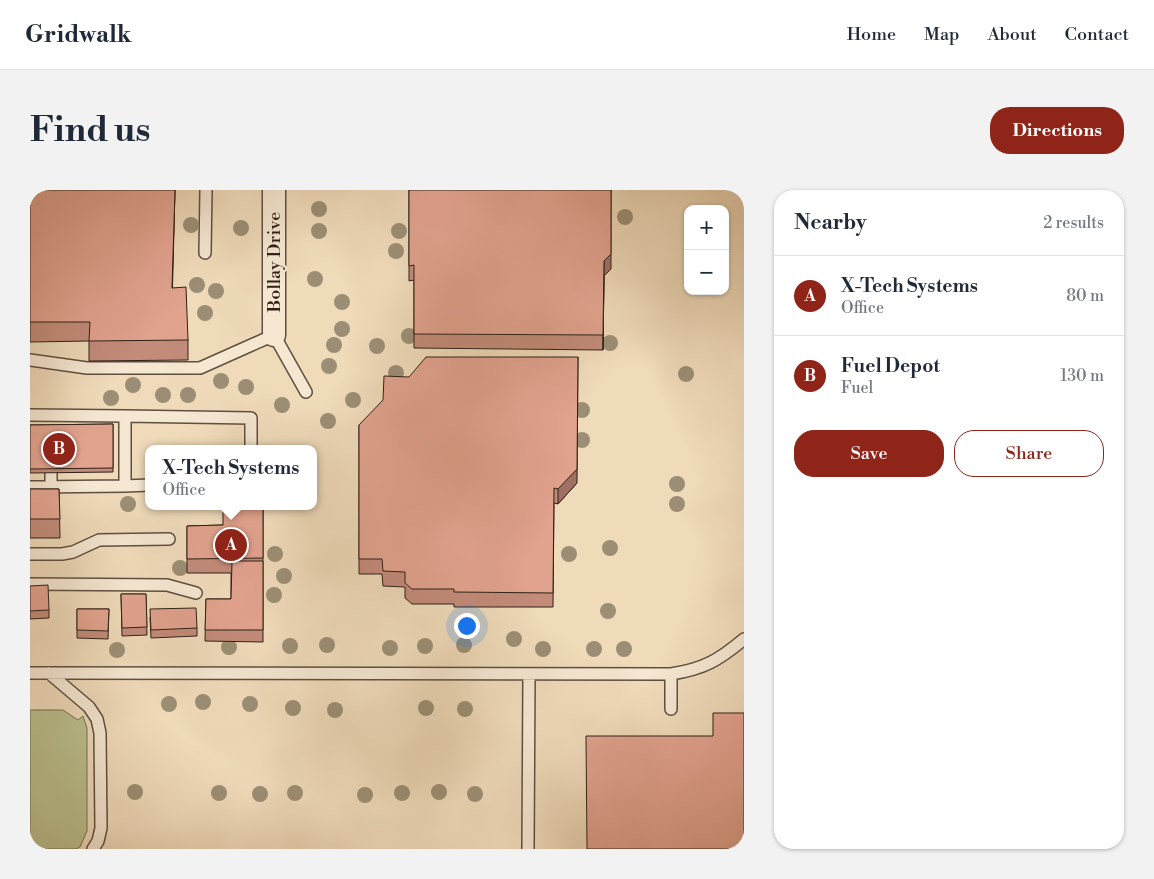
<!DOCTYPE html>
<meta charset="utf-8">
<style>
:root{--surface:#fff;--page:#f2f2f3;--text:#1f2937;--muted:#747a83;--line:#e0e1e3;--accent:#8f2418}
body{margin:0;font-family:"Libre Bodoni",serif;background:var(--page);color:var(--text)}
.controls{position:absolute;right:15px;top:15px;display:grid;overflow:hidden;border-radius:10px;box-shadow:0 1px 4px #0004}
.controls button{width:45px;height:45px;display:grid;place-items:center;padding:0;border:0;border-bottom:1px solid var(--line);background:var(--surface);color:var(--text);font:25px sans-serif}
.you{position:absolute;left:436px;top:435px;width:18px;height:18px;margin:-12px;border:4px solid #fff;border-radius:50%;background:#1a73e8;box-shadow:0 0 0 8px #1a73e833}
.badge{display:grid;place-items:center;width:32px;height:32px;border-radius:50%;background:var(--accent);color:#fff;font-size:16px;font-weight:700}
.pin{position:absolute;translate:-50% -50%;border:2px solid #fff;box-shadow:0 1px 5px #0006}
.popup{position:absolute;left:115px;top:255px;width:172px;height:65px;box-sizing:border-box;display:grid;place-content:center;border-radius:10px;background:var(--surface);filter:drop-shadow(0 1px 4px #0005);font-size:16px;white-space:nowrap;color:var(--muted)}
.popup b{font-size:19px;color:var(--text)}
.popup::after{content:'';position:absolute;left:50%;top:100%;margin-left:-10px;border:10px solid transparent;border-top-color:var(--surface)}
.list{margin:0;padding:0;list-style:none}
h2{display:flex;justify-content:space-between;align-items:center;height:65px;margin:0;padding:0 20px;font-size:21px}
h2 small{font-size:16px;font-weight:400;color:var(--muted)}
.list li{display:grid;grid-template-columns:32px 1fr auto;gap:15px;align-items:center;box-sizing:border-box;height:80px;padding:0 20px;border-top:1px solid var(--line)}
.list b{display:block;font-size:19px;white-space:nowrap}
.list p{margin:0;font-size:16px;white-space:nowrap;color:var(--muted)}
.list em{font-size:16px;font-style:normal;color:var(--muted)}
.actions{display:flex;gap:10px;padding:15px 20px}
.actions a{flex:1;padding:11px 0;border:1px solid var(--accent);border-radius:20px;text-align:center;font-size:18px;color:var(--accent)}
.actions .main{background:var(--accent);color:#fff}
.map{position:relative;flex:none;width:714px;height:659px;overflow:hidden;border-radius:20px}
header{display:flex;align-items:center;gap:30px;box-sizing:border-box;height:70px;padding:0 25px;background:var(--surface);border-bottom:1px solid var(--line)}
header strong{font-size:24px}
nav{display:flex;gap:28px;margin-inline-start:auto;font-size:18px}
.intro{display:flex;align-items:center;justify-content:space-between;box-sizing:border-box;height:120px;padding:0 30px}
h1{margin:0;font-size:35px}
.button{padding:12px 22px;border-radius:20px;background:var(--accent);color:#fff;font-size:18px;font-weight:700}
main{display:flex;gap:30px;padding:0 30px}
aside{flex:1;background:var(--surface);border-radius:20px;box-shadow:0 1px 4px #0004}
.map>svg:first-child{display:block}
.green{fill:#bbbf8e;stroke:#757052}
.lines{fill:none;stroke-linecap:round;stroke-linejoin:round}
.service-casing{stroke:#5f4f3f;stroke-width:14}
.minor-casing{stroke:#5f4f3f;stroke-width:25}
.service{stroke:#f5e7d2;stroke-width:11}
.minor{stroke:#f5e7d2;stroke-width:22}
.tree{fill:#9c8e74}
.wall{fill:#c28b7a;stroke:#2f2116}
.shaded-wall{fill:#9e7163;stroke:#2f2116}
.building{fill:#e1a28e;stroke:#2f2116}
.labels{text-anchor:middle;stroke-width:4.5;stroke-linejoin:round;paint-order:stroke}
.street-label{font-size:18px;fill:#2f2116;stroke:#f5e7d2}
</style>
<header>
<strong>Gridwalk</strong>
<nav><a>Home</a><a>Map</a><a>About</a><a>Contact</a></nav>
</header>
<div class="intro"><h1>Find us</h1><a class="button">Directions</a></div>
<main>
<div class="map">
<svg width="714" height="659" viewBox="0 0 714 659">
<rect width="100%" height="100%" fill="#efdaba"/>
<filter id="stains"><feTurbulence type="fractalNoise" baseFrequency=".004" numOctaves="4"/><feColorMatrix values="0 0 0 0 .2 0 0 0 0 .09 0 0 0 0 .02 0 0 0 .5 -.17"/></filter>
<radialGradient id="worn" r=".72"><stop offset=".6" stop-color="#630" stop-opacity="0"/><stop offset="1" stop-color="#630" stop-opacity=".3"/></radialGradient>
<path class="green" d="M0 520H33L48 530 53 526 57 538V641L50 657 46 659H0Z"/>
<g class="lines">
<g class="service-casing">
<path id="service" d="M175 63 176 0
M0 170 57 178H170L244 145 276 202
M0 225 95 226V296L0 297
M95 226 221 228V259
M21 284V297
M95 296 119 295
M0 364H32L43 362 69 350 139 349
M0 394 137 395 166 403
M0 483 641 484C674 479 689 470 714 449
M19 483 59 517 67 529 70 543 71 638 68 651 63 659
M641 484V519
M498 659 499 484"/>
</g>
<g class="minor-casing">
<path id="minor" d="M244 0V145"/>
</g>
<use href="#service" class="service"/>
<use href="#minor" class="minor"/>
</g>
<g class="tree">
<circle cx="289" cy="19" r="8"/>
<circle cx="595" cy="27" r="8"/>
<circle cx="161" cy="35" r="8"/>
<circle cx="211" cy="38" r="8"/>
<circle cx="289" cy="41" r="8"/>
<circle cx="369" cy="41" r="8"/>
<circle cx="366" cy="61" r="8"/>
<circle cx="285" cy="89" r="8"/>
<circle cx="167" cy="95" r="8"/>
<circle cx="186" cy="101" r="8"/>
<circle cx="312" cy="112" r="8"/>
<circle cx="175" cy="123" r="8"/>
<circle cx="312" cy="139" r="8"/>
<circle cx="379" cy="146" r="8"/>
<circle cx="580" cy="153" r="8"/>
<circle cx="304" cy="155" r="8"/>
<circle cx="347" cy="156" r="8"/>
<circle cx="299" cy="176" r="8"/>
<circle cx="366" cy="183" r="8"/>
<circle cx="656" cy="184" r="8"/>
<circle cx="191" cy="191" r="8"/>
<circle cx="103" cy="195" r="8"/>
<circle cx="216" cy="197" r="8"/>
<circle cx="133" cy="205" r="8"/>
<circle cx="158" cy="205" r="8"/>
<circle cx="81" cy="208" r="8"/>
<circle cx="323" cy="210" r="8"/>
<circle cx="252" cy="215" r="8"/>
<circle cx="552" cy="220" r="8"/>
<circle cx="298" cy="231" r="8"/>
<circle cx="552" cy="250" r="8"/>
<circle cx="647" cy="294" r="8"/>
<circle cx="98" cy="314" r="8"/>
<circle cx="647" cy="314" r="8"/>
<circle cx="580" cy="358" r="8"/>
<circle cx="245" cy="364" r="8"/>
<circle cx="539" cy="364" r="8"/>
<circle cx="150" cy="378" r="8"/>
<circle cx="254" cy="386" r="8"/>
<circle cx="244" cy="405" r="8"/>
<circle cx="578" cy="421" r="8"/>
<circle cx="484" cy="449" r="8"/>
<circle cx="297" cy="455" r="8"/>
<circle cx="434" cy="455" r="8"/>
<circle cx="260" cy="456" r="8"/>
<circle cx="395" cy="456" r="8"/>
<circle cx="199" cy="457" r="8"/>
<circle cx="360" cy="458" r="8"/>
<circle cx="513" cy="459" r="8"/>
<circle cx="564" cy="459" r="8"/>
<circle cx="594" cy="459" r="8"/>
<circle cx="87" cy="460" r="8"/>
<circle cx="173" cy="512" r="8"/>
<circle cx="139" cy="514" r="8"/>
<circle cx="220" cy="514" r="8"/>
<circle cx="263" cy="518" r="8"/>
<circle cx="396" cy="518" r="8"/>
<circle cx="435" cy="519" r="8"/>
<circle cx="305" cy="520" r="8"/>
<circle cx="105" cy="602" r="8"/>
<circle cx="409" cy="602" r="8"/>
<circle cx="189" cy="603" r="8"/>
<circle cx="265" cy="603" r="8"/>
<circle cx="372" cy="603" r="8"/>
<circle cx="230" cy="604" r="8"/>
<circle cx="445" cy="604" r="8"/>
<circle cx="335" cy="605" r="8"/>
</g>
<path class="wall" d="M0 0 143 98 158 150V170L59 171V151L0 152Z
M379 0 581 79 574 86 573 160 384 158V90L379 91Z
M83 234V282L0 283V235Z
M329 235 547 293 528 314 524 313 523 417H424V414H382L375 408V397L353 396 352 384H329Z
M0 299H29L30 348H0Z
M233 316V452L175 451 176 409H201V383H157V336L193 335Z
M0 396 19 420V428L0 429Z
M91 404H116L117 445 92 446Z
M47 419H79L78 449 47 448Z
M120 427 167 438V446L121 448Z"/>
<path class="shaded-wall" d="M145 0 142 117V98Z
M581 0V79L574 86 573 160 574 71Z
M548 167 547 293 528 314V299Z"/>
<path class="building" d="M0 0H145L142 98 156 97 158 150 59 151 60 132H0Z
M379 0H581V64L574 71 573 145 384 144V75L379 76Z
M396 167H548L547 279 528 299 524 298 523 403 424 402V399H382L375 393V382L353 381 352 369H329V235L353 210 354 186 379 187Z
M83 234V278L0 279V235Z
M0 299H29L30 329H0Z
M193 316H233V368L157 369V336L193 335Z
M202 371H233V440H175L176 409H201Z
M18 395 19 420 0 421V396Z
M91 404H116L117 437 92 438Z
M166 418 167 438 121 440 120 419Z
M47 419H79L78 441 47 440Z
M683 523H714V659H557L556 546H683Z"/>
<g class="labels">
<g class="street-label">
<text transform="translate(244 72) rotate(-90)" y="6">Bollay Drive</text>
</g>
</g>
<rect width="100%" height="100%" filter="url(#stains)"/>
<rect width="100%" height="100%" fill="url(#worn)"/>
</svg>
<div class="controls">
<button>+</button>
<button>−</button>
</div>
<div class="you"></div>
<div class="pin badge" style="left:201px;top:355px">A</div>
<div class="popup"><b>X-Tech Systems</b>Office</div>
<div class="pin badge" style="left:29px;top:259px">B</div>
</div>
<aside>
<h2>Nearby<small>2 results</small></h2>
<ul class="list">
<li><span class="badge">A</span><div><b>X-Tech Systems</b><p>Office</p></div><em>80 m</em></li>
<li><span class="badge">B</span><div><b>Fuel Depot</b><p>Fuel</p></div><em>130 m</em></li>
</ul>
<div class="actions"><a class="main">Save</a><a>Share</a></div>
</aside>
</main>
